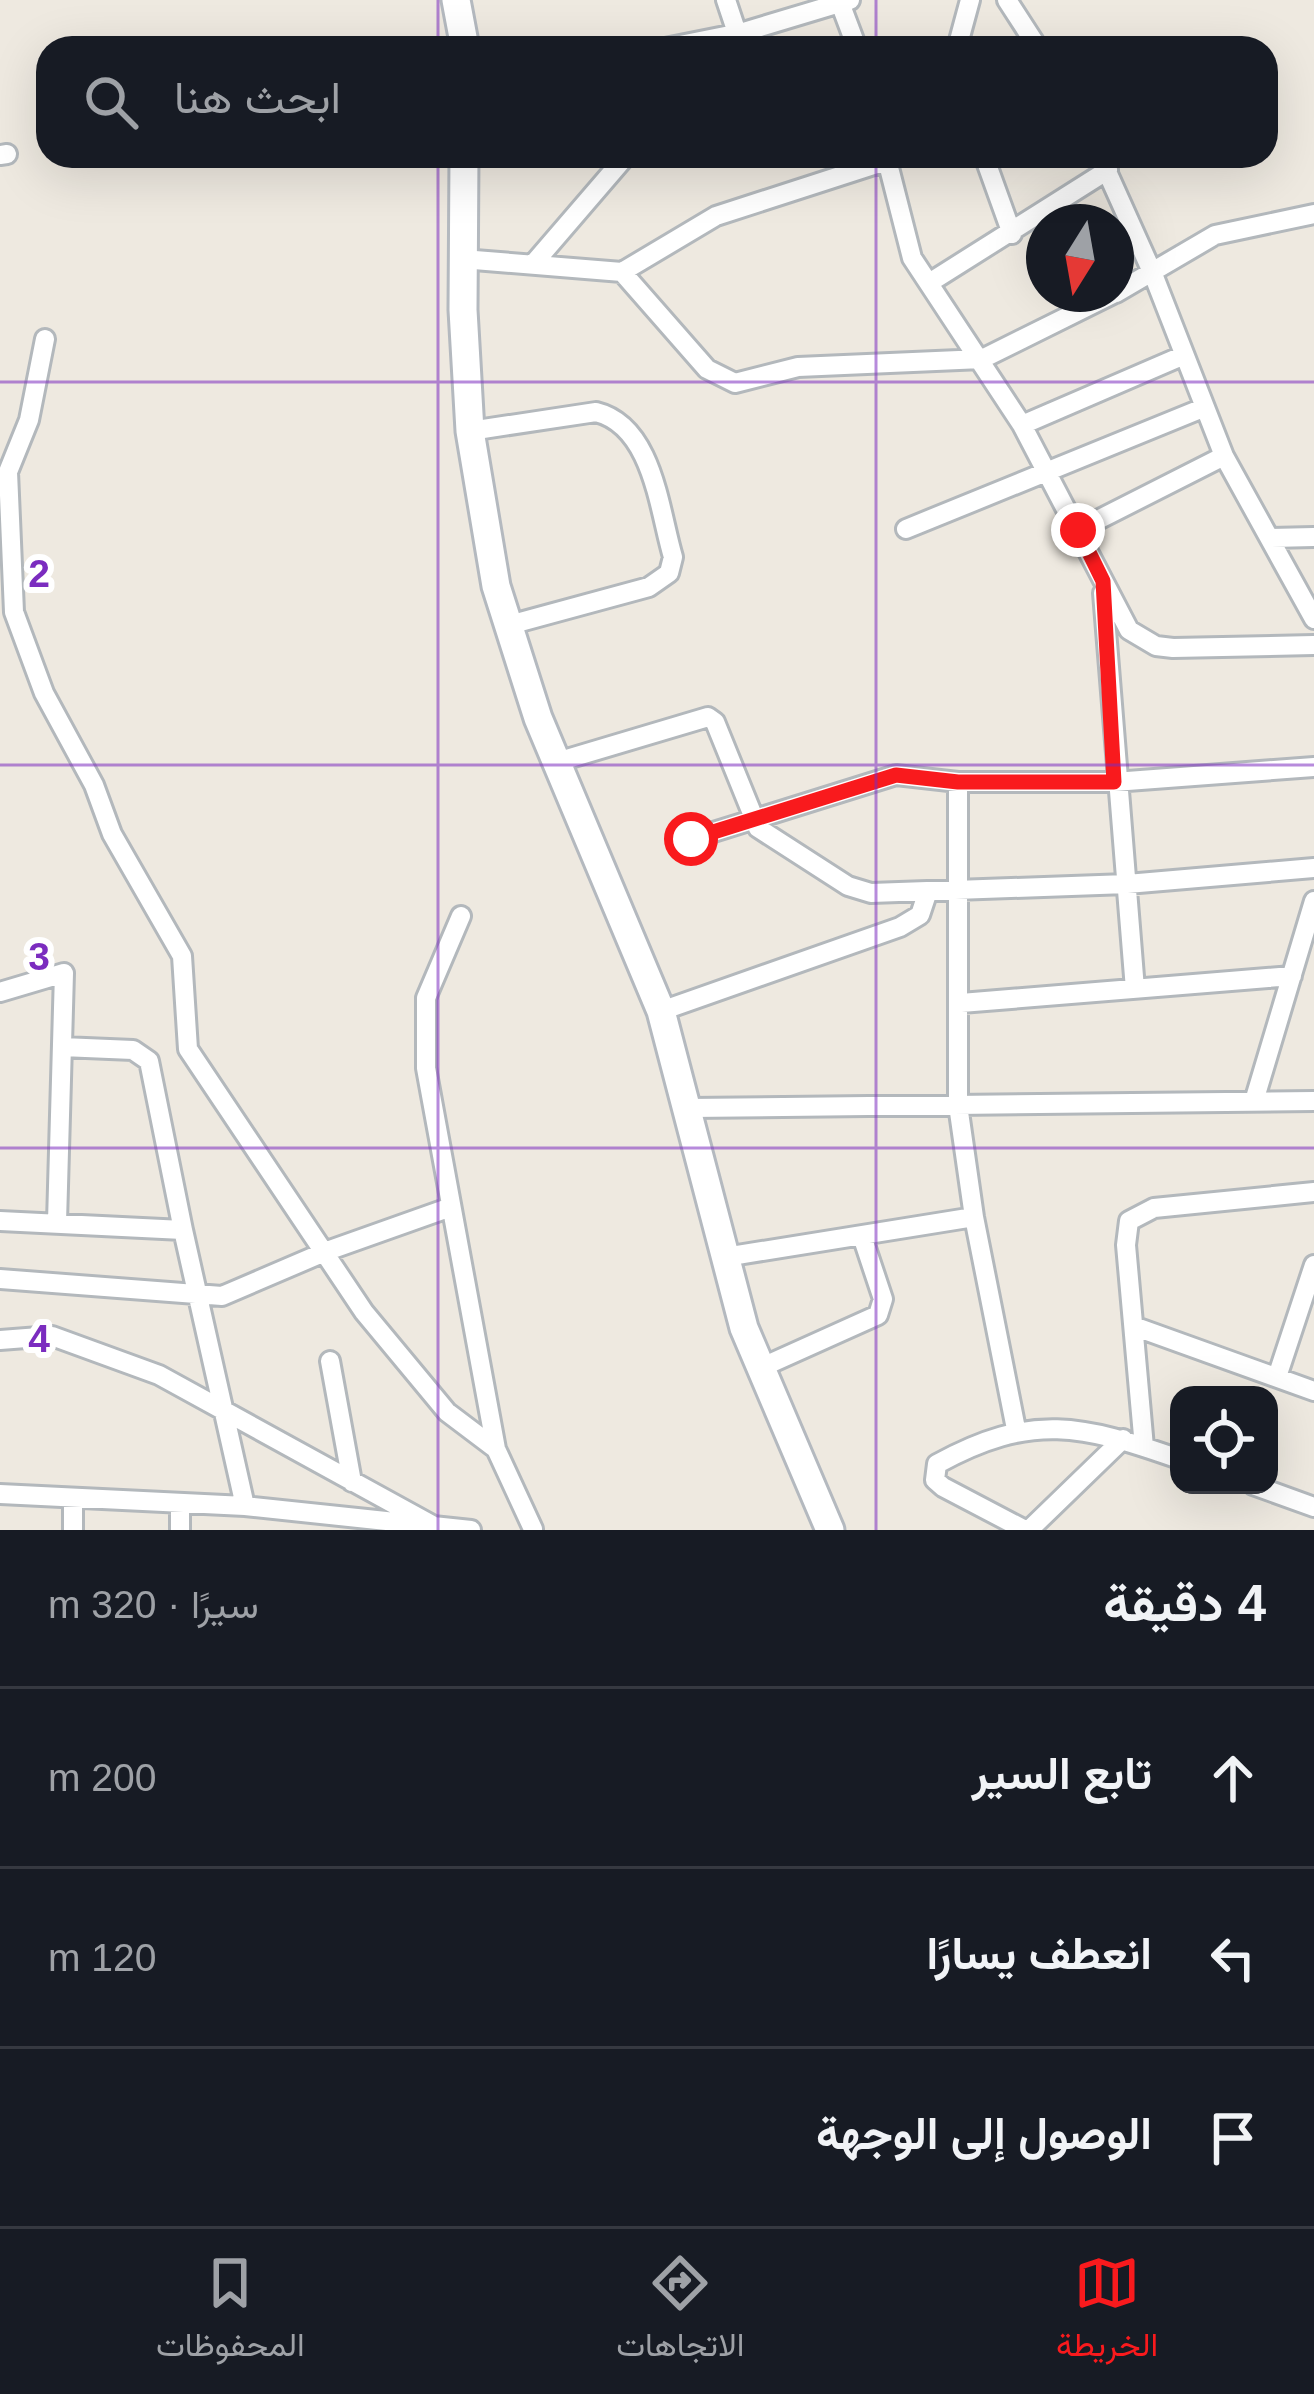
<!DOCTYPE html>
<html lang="ar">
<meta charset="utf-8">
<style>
:root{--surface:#171b24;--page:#242831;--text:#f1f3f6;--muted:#9ea1a6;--line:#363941;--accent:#f91a1d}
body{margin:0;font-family:Arial,Vazirmatn,sans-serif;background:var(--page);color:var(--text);direction:rtl}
.controls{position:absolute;right:36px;bottom:36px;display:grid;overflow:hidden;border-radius:24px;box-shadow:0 12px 48px #0002}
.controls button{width:108px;height:108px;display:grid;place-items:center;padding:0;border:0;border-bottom:3px solid var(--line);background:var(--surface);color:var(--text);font:60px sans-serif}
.compass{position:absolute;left:1026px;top:204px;width:108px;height:108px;border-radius:50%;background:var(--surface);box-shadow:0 12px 48px #0002;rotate:191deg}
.stop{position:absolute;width:36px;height:36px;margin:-27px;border:9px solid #f91a1d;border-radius:50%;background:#fff}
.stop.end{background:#f91a1d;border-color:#fff;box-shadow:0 3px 12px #0008}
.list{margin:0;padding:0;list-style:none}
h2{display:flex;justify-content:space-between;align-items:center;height:156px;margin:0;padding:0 48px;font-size:51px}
h2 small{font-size:39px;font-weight:400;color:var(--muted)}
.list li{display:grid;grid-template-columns:78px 1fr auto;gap:36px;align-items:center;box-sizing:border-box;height:180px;padding:0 48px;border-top:3px solid var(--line)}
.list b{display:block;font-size:45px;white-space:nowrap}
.list em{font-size:39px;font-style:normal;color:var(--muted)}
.icon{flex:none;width:66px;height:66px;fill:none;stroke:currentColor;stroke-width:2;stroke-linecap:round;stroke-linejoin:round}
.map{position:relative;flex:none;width:1314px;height:1530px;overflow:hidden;direction:ltr}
.search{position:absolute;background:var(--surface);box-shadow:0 12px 48px #0002;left:36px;right:36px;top:36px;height:132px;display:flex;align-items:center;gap:30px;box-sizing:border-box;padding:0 42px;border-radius:36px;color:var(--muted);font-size:45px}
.sheet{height:696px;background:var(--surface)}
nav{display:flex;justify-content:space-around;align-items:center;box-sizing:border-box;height:168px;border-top:3px solid var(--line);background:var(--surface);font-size:33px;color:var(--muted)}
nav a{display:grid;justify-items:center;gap:6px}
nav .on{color:var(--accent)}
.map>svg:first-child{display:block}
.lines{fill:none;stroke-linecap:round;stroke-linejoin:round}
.street-casing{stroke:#b3b8bc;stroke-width:24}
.secondary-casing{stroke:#b4b9bf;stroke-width:33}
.street{stroke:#fff;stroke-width:18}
.secondary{stroke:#fff;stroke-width:27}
.route{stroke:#f91a1d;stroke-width:15}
.grid{fill:none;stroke:#7b2cbf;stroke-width:3;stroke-opacity:0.55}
.grid-label{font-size:39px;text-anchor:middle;font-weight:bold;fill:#7b2cbf;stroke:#fff;stroke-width:12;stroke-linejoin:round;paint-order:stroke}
</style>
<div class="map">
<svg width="1314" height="1530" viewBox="0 0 1314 1530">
<rect width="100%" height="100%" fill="#eee9e0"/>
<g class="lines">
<g class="street-casing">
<path id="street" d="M726 0 742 48
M839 0 857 48
M1007 0 1038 48
M665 48 740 33 850 0
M957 48 970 0
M0 155 7 154
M886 156 912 258 1022 425 1129 630 1156 646 1173 648 1314 645
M984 156 1012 234
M1100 156 1153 274 1224 456 1314 619
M462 259 622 272 716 216 886 161
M534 263 626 156
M622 272 707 369 735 383 798 367 982 359 1113 294
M929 283 1108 170
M1116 293 1215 235 1314 214
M45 339 29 420 8 472 14 612 44 693 94 785 112 834 182 956 188 1049 364 1312 447 1412 496 1449
M1022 425 1182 356
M470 431 596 412C653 426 659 510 673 557L669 573 649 587 509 625
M906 529 1203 408
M1078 530 1224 456
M1271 538 1314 537
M1103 593 1135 989
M557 762 708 717 715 722 758 828 848 886 871 893 1127 884 1314 868
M958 782V1105L974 1217 1016 1429
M691 839 896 775 958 782H1114L1314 767
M461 916 426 998V1068L496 1449 533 1529
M0 992 64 973 57 1222
M961 1003 1292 976
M661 1011 900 927 920 915 928 891
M62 1047 133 1050 149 1061 183 1230
M1255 1098 1314 901
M689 1108 1314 1101
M0 1221 183 1230 245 1506
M725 1257 974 1217
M0 1279 222 1296 327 1251 451 1207
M1136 1327 1314 1391
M0 1340 52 1336 159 1375 432 1525
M330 1361 352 1482
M760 1368 878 1315 883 1299 862 1236
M1277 1377 1314 1265
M1144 1447 1126 1245 1129 1221 1154 1208 1314 1192
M1253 1485 1314 1507
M0 1494 245 1506 471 1530
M73 1530V1498
M180 1530V1505
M1025 1530 943 1487 935 1480 937 1464C1032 1412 1082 1425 1179 1459
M1029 1530 1123 1439"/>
</g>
<g class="secondary-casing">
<path id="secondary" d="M456 0 465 48
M464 156 463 310 470 431 496 586 538 718 661 1011 744 1328 830 1530"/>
</g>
<use href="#street" class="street"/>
<use href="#secondary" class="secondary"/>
</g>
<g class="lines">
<path class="route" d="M691 839 896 775 958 782H1114L1103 581 1078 530"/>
</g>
<path class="grid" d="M438 0V48M876 0V48M438 156V1530M876 156V1530M0 382H1314M0 765H1314M0 1148H1314"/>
<g class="grid-label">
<text x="39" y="587">2</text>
<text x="39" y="970">3</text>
<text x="39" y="1352">4</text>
</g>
</svg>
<div class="controls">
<button><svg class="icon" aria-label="locate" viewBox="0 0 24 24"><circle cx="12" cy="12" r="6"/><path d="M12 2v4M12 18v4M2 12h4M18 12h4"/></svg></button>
</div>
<svg class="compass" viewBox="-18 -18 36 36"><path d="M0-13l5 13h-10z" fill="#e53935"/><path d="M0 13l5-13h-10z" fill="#9ea1a6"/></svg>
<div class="stop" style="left:691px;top:839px"></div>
<div class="stop end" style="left:1078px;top:530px"></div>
<div class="search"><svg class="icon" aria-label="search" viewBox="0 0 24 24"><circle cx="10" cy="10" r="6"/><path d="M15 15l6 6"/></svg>ابحث هنا</div>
</div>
<section class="sheet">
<h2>4 دقيقة<small>سيرًا · 320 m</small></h2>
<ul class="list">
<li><svg class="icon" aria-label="ahead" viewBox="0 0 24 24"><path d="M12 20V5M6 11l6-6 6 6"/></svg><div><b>تابع السير</b></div><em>200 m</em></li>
<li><svg class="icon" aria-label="left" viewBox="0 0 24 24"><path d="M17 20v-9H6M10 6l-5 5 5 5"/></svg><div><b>انعطف يسارًا</b></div><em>120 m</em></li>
<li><svg class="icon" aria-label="arrive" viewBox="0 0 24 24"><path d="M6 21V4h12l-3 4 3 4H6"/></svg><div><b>الوصول إلى الوجهة</b></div></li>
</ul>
</section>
<nav>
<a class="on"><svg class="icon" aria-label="map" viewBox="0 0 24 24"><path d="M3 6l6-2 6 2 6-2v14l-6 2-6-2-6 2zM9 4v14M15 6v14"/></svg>الخريطة</a>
<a><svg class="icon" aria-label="directions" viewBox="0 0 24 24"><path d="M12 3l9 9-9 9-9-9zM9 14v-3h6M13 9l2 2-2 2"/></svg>الاتجاهات</a>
<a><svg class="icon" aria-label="saved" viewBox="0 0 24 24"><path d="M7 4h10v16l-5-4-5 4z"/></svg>المحفوظات</a>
</nav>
